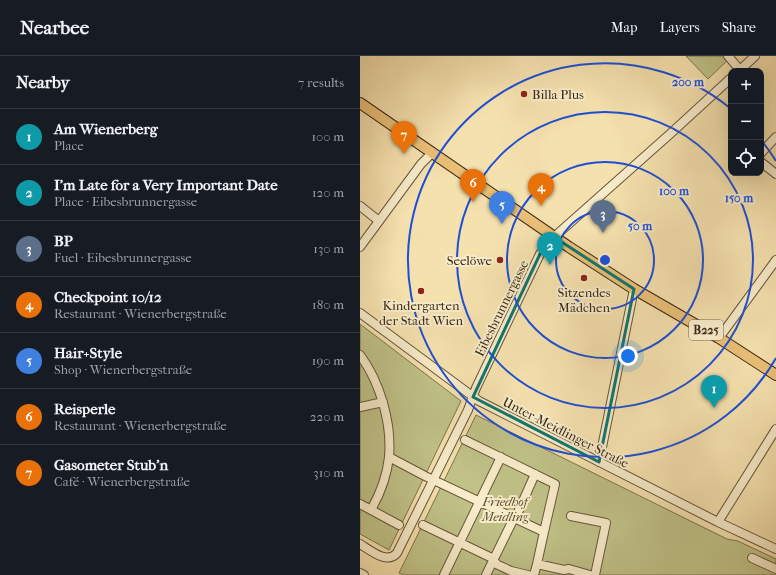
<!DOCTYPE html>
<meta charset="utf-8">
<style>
:root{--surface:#171b24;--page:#20242c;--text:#f1f3f6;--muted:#9ea1a6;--line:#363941;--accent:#c59692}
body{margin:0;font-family:"IM FELL French Canon",serif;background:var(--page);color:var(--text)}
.controls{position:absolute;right:12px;top:12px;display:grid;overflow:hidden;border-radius:8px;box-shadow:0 4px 16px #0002}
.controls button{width:36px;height:36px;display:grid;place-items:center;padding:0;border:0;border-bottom:1px solid var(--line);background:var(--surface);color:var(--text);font:20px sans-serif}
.you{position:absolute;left:268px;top:300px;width:14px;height:14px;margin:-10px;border:3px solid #fff;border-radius:50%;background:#1a73e8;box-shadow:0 0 0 6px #1a73e833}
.badge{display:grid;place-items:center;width:26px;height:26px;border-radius:50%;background:var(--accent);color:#fff;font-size:13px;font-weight:700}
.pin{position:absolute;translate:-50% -33px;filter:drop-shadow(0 1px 2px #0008)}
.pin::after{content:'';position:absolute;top:21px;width:14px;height:12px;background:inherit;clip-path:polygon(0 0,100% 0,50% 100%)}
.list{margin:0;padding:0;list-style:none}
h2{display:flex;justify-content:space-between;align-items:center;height:52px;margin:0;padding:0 16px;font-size:17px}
h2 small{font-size:13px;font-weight:400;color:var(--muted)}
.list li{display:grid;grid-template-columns:26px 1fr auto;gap:12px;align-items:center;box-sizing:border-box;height:56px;padding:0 16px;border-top:1px solid var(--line)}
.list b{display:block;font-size:15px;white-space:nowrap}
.list p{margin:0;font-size:13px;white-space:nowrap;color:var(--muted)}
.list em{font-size:13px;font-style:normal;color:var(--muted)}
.icon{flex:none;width:22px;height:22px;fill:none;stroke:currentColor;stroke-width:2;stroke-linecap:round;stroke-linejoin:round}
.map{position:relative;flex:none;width:416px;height:519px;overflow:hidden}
header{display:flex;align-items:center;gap:24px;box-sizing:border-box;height:56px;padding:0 20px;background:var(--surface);border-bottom:1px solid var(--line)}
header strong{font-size:19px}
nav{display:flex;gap:22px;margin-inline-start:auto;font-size:14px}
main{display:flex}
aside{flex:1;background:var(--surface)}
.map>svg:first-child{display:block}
.green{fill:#c0c288;stroke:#7c7450}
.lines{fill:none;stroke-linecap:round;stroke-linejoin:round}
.minor-casing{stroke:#67563d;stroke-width:10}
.major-casing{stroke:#382717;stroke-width:12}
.minor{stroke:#f8ecca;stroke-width:8}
.major{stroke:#eac077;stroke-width:10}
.marked{fill:none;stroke:#0f766e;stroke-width:3;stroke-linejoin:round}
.ring{fill:none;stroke:#1d4ed8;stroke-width:2}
.poi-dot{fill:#8f2418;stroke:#f8ecca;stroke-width:1.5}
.labels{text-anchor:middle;stroke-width:4;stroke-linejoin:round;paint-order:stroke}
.shield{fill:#f8ecca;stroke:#72624d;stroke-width:1}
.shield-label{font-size:12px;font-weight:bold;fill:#382717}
.poi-label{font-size:13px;fill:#382717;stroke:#f8ecca}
.street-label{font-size:13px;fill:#382717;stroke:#f8ecca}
.park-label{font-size:13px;font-style:italic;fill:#5a4e33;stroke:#f8ecca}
.centre{fill:#1d4ed8;stroke:#f8ecca;stroke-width:2}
.ring-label{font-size:12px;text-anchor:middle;font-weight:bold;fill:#1d4ed8;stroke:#f8ecca;stroke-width:4;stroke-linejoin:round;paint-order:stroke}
</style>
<header>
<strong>Nearbee</strong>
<nav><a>Map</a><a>Layers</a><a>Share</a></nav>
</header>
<main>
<aside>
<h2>Nearby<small>7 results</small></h2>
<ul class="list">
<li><span class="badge" style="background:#0f9aa8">1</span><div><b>Am Wienerberg</b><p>Place</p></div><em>100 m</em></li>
<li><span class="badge" style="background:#0f9aa8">2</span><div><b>I’m Late for a Very Important Date</b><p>Place · Eibesbrunnergasse</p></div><em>120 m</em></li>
<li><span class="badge" style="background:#5c6f8a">3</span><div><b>BP</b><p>Fuel · Eibesbrunnergasse</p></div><em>130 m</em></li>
<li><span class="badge" style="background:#e8710a">4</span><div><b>Checkpoint 10/12</b><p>Restaurant · Wienerbergstraße</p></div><em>180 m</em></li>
<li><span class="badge" style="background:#3f7fe0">5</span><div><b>Hair+Style</b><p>Shop · Wienerbergstraße</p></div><em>190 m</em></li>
<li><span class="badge" style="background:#e8710a">6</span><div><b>Reisperle</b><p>Restaurant · Wienerbergstraße</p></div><em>220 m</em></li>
<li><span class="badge" style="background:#e8710a">7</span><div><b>Gasometer Stub'n</b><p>Café · Wienerbergstraße</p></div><em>310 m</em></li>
</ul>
</aside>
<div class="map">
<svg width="416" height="519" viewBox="0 0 416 519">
<rect width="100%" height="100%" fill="#f5e1ae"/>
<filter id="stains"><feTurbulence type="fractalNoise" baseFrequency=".005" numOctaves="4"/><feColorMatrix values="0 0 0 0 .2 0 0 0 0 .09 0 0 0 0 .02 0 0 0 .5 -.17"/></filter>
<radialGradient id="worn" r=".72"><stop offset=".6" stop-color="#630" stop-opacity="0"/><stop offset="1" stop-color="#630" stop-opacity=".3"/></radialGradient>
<path class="green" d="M326 0H372L348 23Z
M0 268 101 345 29 494 0 478Z
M116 359 367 483 378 485 416 503V519H44L39 517Z"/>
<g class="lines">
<g class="minor-casing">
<path id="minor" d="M368 0 380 14
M379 15 395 0
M401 97 416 81
M401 106 416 118
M0 150 19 165
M0 191 61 108 72 97
M0 257 119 345 358 466 416 493
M359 282 416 204
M0 299C20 326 32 367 29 401 27 420 20 438 11 454
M0 351 23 346
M105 384 195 428 184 476
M29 401 65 420 184 476 177 508 204 514 209 513 230 519
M239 406 274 233
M0 448 39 469
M211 460 246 467 235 519
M358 466 416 373
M63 469 134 503 136 508 151 515 168 519
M0 488C10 494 27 509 37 497L108 354 116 332 180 198 194 181 310 78 371 22
M392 502 416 513
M0 517 4 519
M84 519 141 401
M126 519 154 462 156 461 175 418
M174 519 177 508"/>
</g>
<g class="major-casing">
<path id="major" d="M0 47 209 191 274 233 359 282 416 319"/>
</g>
<use href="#minor" class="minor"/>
<use href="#major" class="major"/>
</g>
<path class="marked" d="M194 181 274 233 239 406 113 341 180 198Z"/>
<g class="ring">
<circle cx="245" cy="204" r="49"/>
<circle cx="245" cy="204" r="98"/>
<circle cx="245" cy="204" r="148"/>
<path d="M416 302A197 197 0 1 1 370 52M401 84A197 197 0 0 1 416 105"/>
</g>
<g class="poi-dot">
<circle cx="164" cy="38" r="4"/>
<circle cx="140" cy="204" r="4"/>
<circle cx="224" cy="222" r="4"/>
<circle cx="61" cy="235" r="4"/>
</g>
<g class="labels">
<rect class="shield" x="329" y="264" width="34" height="20" rx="3"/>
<g class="shield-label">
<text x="346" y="278">B225</text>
</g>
<g class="poi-label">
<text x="172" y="43" text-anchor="start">Billa Plus</text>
<text x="132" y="209" text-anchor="end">Seelöwe</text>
<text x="224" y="241">Sitzendes<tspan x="224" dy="15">Mädchen</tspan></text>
<text x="61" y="254">Kindergarten<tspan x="61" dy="15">der Stadt Wien</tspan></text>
</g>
<g class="street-label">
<text transform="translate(141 252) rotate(-64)" y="5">Eibesbrunnergasse</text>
<text transform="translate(206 376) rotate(27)" y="5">Unter-Meidlinger Straße</text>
</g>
<g class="park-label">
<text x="145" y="450">Friedhof<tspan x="145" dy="15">Meidling</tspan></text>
</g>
</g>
<circle cx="245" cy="204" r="6" class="centre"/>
<g class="ring-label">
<text x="328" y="30">200 m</text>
<text x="314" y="139">100 m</text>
<text x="379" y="146">150 m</text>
<text x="280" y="174">50 m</text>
</g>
<rect width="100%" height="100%" filter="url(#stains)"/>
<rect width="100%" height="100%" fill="url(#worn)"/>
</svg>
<div class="controls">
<button>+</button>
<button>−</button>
<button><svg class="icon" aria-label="locate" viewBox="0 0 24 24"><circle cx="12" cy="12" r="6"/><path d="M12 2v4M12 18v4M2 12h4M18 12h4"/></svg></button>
</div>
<div class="you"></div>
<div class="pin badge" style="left:354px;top:352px;background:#0f9aa8">1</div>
<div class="pin badge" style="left:190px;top:209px;background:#0f9aa8">2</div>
<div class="pin badge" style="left:243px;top:177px;background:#5c6f8a">3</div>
<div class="pin badge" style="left:181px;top:150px;background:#e8710a">4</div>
<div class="pin badge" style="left:142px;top:168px;background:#3f7fe0">5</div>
<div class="pin badge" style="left:113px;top:146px;background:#e8710a">6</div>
<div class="pin badge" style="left:44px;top:98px;background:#e8710a">7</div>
</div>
</main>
